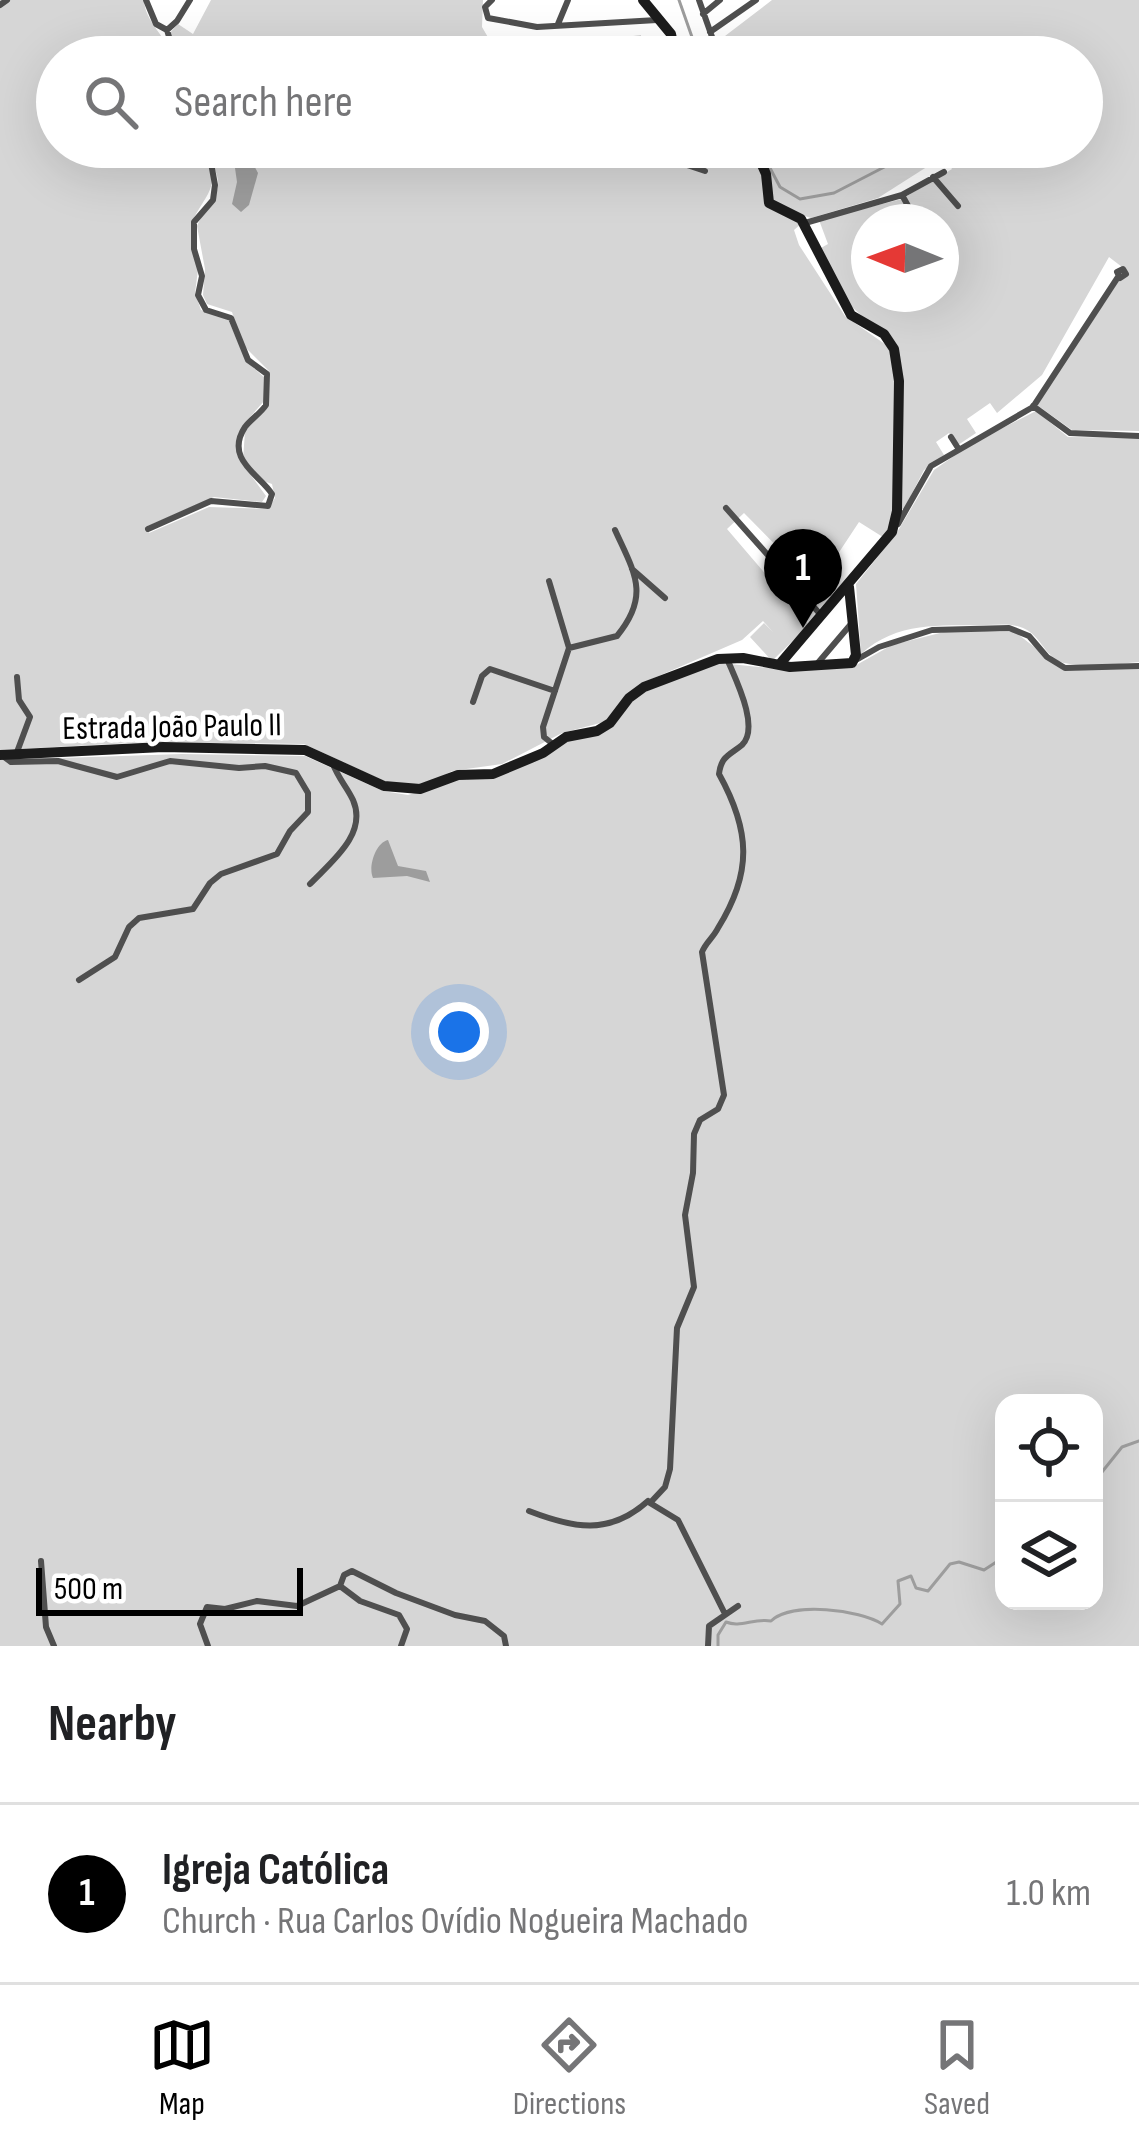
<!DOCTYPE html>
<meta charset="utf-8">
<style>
:root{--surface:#fff;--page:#f6f6f6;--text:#202124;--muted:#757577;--line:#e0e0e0;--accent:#000}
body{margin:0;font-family:"Sofia Sans Condensed",sans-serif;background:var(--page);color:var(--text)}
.controls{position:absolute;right:36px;bottom:36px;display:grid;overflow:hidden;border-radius:24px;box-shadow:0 12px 48px #0002}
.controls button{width:108px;height:108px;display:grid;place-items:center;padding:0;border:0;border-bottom:3px solid var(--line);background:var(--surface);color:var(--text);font:60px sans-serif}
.compass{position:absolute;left:851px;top:204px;width:108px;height:108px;border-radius:50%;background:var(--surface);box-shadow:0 12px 48px #0002;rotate:271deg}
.scale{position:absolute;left:36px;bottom:30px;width:267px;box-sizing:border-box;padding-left:12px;border:6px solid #000;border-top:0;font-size:33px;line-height:42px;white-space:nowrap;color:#000;-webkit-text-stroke:9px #fff;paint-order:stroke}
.you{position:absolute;left:459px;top:1032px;width:42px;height:42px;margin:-30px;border:9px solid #fff;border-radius:50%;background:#1a73e8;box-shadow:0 0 0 18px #1a73e833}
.badge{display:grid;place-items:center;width:78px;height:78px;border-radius:50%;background:var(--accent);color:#fff;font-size:39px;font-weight:700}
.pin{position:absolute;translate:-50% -99px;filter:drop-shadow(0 3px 6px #0008)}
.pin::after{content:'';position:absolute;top:63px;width:42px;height:36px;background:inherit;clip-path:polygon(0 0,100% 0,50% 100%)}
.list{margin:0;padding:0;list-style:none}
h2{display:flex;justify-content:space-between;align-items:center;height:156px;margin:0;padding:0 48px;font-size:51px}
h2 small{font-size:39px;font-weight:400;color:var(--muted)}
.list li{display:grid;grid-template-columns:78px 1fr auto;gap:36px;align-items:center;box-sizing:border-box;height:180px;padding:0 48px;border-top:3px solid var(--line)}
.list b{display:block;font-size:45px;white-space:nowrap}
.list p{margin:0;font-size:39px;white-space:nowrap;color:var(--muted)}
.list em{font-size:39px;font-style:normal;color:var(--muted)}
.icon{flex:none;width:66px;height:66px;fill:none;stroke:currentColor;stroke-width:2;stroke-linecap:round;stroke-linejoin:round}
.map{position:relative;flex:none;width:1139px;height:1646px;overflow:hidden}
.search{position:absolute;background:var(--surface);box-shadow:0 12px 48px #0002;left:36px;right:36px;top:36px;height:132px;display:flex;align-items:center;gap:30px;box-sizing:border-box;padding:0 42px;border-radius:66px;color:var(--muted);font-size:45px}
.sheet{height:336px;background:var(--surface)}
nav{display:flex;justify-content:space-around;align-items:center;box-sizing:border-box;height:168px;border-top:3px solid var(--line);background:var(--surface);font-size:33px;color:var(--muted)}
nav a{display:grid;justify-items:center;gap:6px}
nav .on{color:var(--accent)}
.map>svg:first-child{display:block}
.green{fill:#d6d6d6;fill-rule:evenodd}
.water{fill:#9d9d9d}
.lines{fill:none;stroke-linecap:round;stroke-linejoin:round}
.stream{stroke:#9d9d9d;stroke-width:3}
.street{stroke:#4f4f4f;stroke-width:6}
.secondary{stroke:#1c1c1c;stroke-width:10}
.labels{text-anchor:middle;stroke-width:9;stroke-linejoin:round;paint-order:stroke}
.street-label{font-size:33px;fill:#000;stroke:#fff}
</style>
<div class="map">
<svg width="1139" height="1646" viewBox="0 0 1139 1646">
<rect width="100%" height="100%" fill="#fff"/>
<path class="green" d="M0 0H144C145 22 166 36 173 57H57V147H198C225 187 207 190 191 224L198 270 195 293 201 310 228 319 246 361 265 378 264 401 244 424 239 459 266 496 262 502 214 497 148 526 149 533 209 507 268 509 275 498 272 484 261 480 243 460 245 431 268 406 269 371 243 345 232 312 207 304 203 295 205 269 197 226C216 186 230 195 204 147H751L763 172 764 199 802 223 794 230 799 245 845 316 889 347C900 392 903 496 886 539L859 522 820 581 798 568 744 513 727 529 809 625 772 661 750 637 764 623 773 632 763 621 742 640 647 681 604 722 562 733 502 764 452 771 426 785H393L304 744 148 742 0 750Z
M211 0H483L482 27 489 39 601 40 641 35 642 57H178L169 34 178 24 193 34Z
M772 0H1139V431L1072 430 1037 405 1126 270 1109 257 1042 375 997 413 990 403 967 419 976 433 958 445 949 433 936 442 944 455 924 470 904 509H899L897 348 851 306 821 248 828 244 819 220 902 199 952 169 944 156 878 198 811 218 774 206 757 147H1082V57H714L731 51 725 36ZM869 222H941V294H869Z
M1036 411 1068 437 1139 438V662C1117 664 1086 668 1064 663 1048 659 1042 641 1030 632 1016 622 1000 625 985 625 940 626 897 621 861 654L856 584 896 534 934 470 971 444Z
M952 630 1015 632 1064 670 1139 668V1646H0V760L182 754 305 756 383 791 408 795 461 779 489 778 561 743 604 731 637 697 654 687 720 663 778 669 851 668 892 645ZM1004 1403H1094V1601H1004Z"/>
<path class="water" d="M232 147H244L258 173 249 205 241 212 232 204 237 182Z
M388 840 398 866 426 871 430 882 407 876 373 878C368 868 375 843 388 840Z"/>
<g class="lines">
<path class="stream" d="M679 0 699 57
M759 147 780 187 800 199 834 193 894 162
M1094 1482 1122 1447 1139 1441
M718 1646V1635L726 1622C740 1628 754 1618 771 1621 792 1601 860 1610 882 1624L900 1604 898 1581 911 1576 916 1588 928 1591 950 1564 959 1562 984 1570 1004 1557"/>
<path class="street" d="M146 0 156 24 167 30 175 57
M492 0 485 7 488 18 537 27 657 20
M699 0 717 51
M0 5 7 0
M703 14 720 0
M558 24 568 0
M167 30 177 21 190 0
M710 32 756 0
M675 147 681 163 705 171
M933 177 958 206
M902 195 917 222
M805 223 902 195 944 172
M1123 269 1126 274 1120 278 1117 272Z
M1033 406 1070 433 1139 436
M951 437 958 448
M726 508 820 614
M898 524 931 466 1033 407 1118 277
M148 529 211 501 268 506 272 494C260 475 224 459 245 427 251 419 261 413 266 405L267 374 248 360 231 318 206 310 198 295 202 276 194 249V222L213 200 215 185 211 163 201 147
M632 569 665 598
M549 581 569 648 543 727 544 737 554 745
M569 648 617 636C651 595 634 572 615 530
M856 660 879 647 932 630 1009 628 1029 636 1047 657 1065 668 1139 666
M817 664 851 624
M473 702 482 676 490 669 555 691
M17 752 30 717 19 700 17 677
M3 756 11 762 58 761 117 777 170 761 239 768 265 766 296 773 308 793V812L290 831 277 854 221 874 210 883 193 909 139 918 129 927 115 957 79 980
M310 884C331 862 368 834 353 800 347 787 338 778 333 764
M529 1511C573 1528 609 1536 648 1501
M41 1561 46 1627 54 1646
M340 1586 360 1601 399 1615 407 1629 401 1646
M725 1614 678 1520 650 1503 665 1487 670 1469 677 1328 694 1287 685 1215 693 1173 694 1134 700 1120 718 1109 724 1095 702 952C706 942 713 938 718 928 753 872 750 830 719 774 721 756 730 755 742 745 760 728 736 680 728 661
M208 1646 200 1624 207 1607 225 1609 257 1601 297 1606 340 1586 344 1575 352 1571 396 1593 455 1615 485 1621 504 1636 506 1646
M708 1646 709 1626 738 1606"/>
<path class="secondary" d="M643 0 671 34 676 57
M754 147 766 174 769 203 801 219 851 315 884 334 894 349 899 381 897 511 892 532 779 665
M0 755 163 747 305 750 384 786 420 789 458 775 493 774 543 753 566 737 597 731 610 723 629 698 644 687 718 659 743 658 790 667 852 663 856 655 849 587"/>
</g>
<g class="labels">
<g class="street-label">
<text transform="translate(172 725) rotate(-1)" y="12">Estrada João Paulo II</text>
</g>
</g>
</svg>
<div class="controls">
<button><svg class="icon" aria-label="locate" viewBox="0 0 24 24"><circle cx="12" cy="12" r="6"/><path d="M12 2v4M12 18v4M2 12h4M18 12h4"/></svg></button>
<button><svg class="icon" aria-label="layers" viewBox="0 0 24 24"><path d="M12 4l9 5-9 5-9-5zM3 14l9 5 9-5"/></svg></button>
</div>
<svg class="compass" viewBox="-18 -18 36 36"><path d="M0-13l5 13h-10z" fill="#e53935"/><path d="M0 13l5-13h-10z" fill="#757577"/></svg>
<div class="scale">500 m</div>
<div class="you"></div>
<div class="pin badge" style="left:803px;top:628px">1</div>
<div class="search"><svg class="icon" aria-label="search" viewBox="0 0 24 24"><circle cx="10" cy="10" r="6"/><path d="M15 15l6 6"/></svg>Search here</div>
</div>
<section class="sheet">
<h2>Nearby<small></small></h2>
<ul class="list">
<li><span class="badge">1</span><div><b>Igreja Católica</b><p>Church · Rua Carlos Ovídio Nogueira Machado</p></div><em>1.0 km</em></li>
</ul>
</section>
<nav>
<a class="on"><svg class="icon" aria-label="map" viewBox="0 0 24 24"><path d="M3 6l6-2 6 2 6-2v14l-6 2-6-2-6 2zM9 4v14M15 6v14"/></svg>Map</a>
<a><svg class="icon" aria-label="directions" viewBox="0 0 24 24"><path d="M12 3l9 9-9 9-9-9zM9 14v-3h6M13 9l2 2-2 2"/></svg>Directions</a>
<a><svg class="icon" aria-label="saved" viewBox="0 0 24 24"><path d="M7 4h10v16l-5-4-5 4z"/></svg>Saved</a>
</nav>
